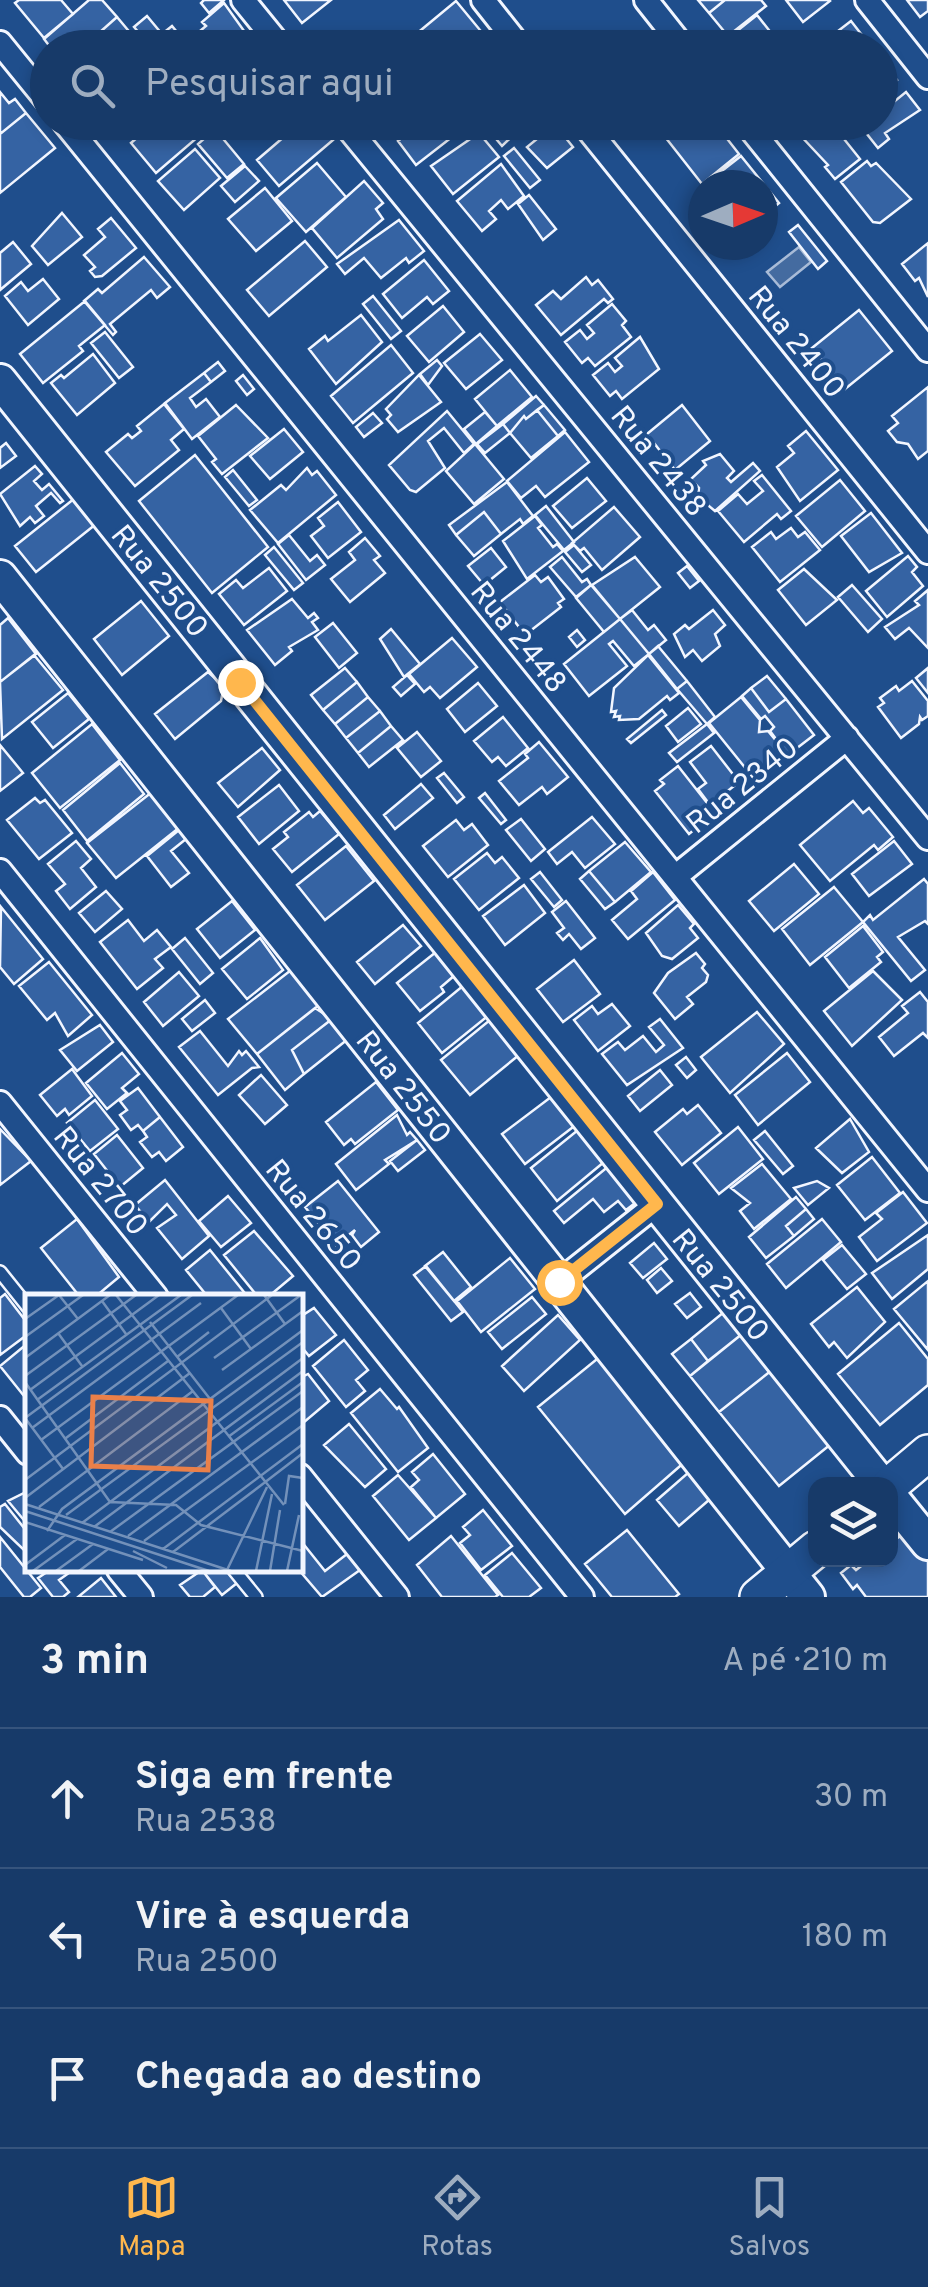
<!DOCTYPE html>
<html lang="pt">
<meta charset="utf-8">
<style>
:root{--surface:#173a69;--page:#20416f;--text:#f1f3f6;--muted:#9eadc0;--line:#36547d;--accent:#ffb74d}
body{margin:0;font-family:Overpass,sans-serif;background:var(--page);color:var(--text)}
.controls{position:absolute;right:30px;bottom:30px;display:grid;overflow:hidden;border-radius:20px;box-shadow:0 5px 15px #0003}
.controls button{width:90px;height:90px;display:grid;place-items:center;padding:0;border:0;border-bottom:2px solid var(--line);background:var(--surface);color:var(--text);font:50px sans-serif}
.compass{position:absolute;left:688px;top:170px;width:90px;height:90px;border-radius:50%;background:var(--surface);box-shadow:0 5px 15px #0003;rotate:88deg}
.stop{position:absolute;width:30px;height:30px;margin:-22px;border:8px solid #ffb74d;border-radius:50%;background:#fff}
.stop.end{background:#ffb74d;border-color:#fff;box-shadow:0 2px 10px #0008}
.list{margin:0;padding:0;list-style:none}
h2{display:flex;justify-content:space-between;align-items:center;height:130px;margin:0;padding:0 40px;font-size:42px}
h2 small{font-size:32px;font-weight:400;color:var(--muted)}
.list li{display:grid;grid-template-columns:65px 1fr auto;gap:30px;align-items:center;box-sizing:border-box;height:140px;padding:0 40px;border-top:2px solid var(--line)}
.list b{display:block;font-size:38px;white-space:nowrap}
.list p{margin:0;font-size:32px;white-space:nowrap;color:var(--muted)}
.list em{font-size:32px;font-style:normal;color:var(--muted)}
.icon{flex:none;width:55px;height:55px;fill:none;stroke:currentColor;stroke-width:2;stroke-linecap:round;stroke-linejoin:round}
.map{position:relative;flex:none;width:928px;height:1597px;overflow:hidden}
.search{position:absolute;background:var(--surface);box-shadow:0 5px 15px #0003;left:30px;right:30px;top:30px;height:110px;display:flex;align-items:center;gap:25px;box-sizing:border-box;padding:0 35px;border-radius:55px;color:var(--muted);font-size:38px}
.sheet{height:550px;background:var(--surface)}
nav{display:flex;justify-content:space-around;align-items:center;box-sizing:border-box;height:140px;border-top:2px solid var(--line);background:var(--surface);font-size:28px;color:var(--muted)}
nav a{display:grid;justify-items:center;gap:5px}
nav .on{color:var(--accent)}
.map>svg:first-child{display:block}
.water{fill:#446ba0;stroke:#a8bbd7;stroke-width:2.5}
.building{fill:#3563a3;stroke:#f2f6ff;stroke-width:2.5}
.lines{fill:none;stroke-linecap:round;stroke-linejoin:round}
.service-casing{stroke:#f2f6ff;stroke-width:16}
.minor-casing{stroke:#f2f6ff;stroke-width:28}
.secondary-casing{stroke:#f2f6ff;stroke-width:38}
.primary-casing{stroke:#f2f6ff;stroke-width:40}
.service{stroke:#1f4e8c;stroke-width:11}
.minor{stroke:#1f4e8c;stroke-width:22}
.secondary{stroke:#1f4e8c;stroke-width:32}
.primary{stroke:#1f4e8c;stroke-width:35}
.route{stroke:#ffb74d;stroke-width:12}
.labels{text-anchor:middle;stroke-width:8;stroke-linejoin:round;paint-order:stroke}
.street-label{font-size:30px;fill:#f2f6ff;stroke:#1f4e8c}
.inset-road{fill:none;stroke:#7391ba;stroke-width:2.5}
.view{fill:#ea8049;fill-opacity:0.15;stroke:#ea8049;stroke-width:5}
.inset-edge{fill:none;stroke:#f2f6ff;stroke-width:5}
</style>
<div class="map">
<svg width="928" height="1597" viewBox="0 0 928 1597">
<rect width="100%" height="100%" fill="#1f4e8c"/>
<path class="water" d="M799 247 811 262 780 287 767 272Z"/>
<path class="building" d="M19 0H61L73 14 44 38 15 3Z
M89 0H102L117 17 82 48H51L44 39Z
M204 0H224L209 13 201 3Z
M284 0H331L302 23Z
M698 0H725L709 13Z
M725 0H761L766 6 728 36 709 13Z
M786 0H829L830 1 803 22Z
M907 0H928V11L920 17Z
M456 1 480 30 460 48H426L415 35Z
M224 3 247 35 233 48H204L194 36 206 26 202 22Z
M757 15 783 48H734L727 39Z
M147 16 162 34 172 26 182 38 170 48H152L134 27Z
M117 17 143 48H82Z
M851 21 872 48H816Z
M649 33 660 48H641L637 42Z
M491 34 502 48H475Z
M880 58 897 80 880 93Z
M0 92 9 103 15 99 26 113 0 134Z
M906 92 920 110 885 133 889 139 878 148 859 124 880 122V113Z
M26 113 55 148 0 193V134Z
M108 122H140L120 138Z
M155 122H212L213 124 156 173 131 143Z
M293 122H320L333 140 279 186 257 160 285 136 282 132Z
M414 122H470L473 127 464 134 461 130 416 165 398 141 417 126Z
M482 122H527L502 146Z
M553 122 573 147 547 168 527 147 543 134 534 124Z
M676 122H714L739 154 702 184 662 133Z
M812 122H844L836 129 860 159 835 179 825 167 828 165 798 133Z
M215 129 244 164 227 178 198 144Z
M479 133 499 157 453 194 431 166Z
M514 148 540 180 530 188 504 156Z
M195 149 220 178 184 210 158 181Z
M741 156 779 203 763 216V185H727L718 174Z
M867 161 871 166 876 163 911 199 880 223 873 222 841 182Z
M317 163 346 197 306 232 276 198Z
M501 164 524 196 508 209 501 200 489 211 496 219 482 231 457 201Z
M245 166 259 181 235 202 221 186Z
M364 181 383 203 376 209 383 219 337 258 312 228Z
M265 188 292 221 256 251 228 219Z
M529 195 556 229 543 240 518 204Z
M62 213 82 237 48 265 32 246Z
M111 218 136 248 102 276 95 277 90 271 95 267 84 255 105 237 98 229Z
M399 220 424 251 409 263 406 258 381 278 364 258 345 274 337 264Z
M798 225 827 261 818 269 789 232Z
M305 241 327 267 269 316 247 290Z
M13 242 31 264 0 290V253Z
M928 243V297L919 278 915 281 902 264Z
M144 257 170 287 157 298 151 290 110 324 116 332 113 335 84 301 98 289 102 293Z
M424 260 449 291 433 304 427 297 402 318 383 294Z
M586 277 592 285 598 280 613 299 608 303 604 299 561 335 536 305 553 291 561 299Z
M43 279 59 299 28 325 5 296 21 282 28 291Z
M373 296 401 331 391 339 363 304Z
M85 301 105 325 79 346 83 351 43 383 20 354Z
M612 304 626 321 622 325 631 337 595 366 588 358 582 363 565 342 580 330 587 339 594 333 587 325Z
M443 306 464 332 429 362 407 336Z
M859 310 892 351 845 389 812 348Z
M361 315 382 342 336 384 309 349 325 336 328 341Z
M105 332 133 367 119 378 91 343Z
M480 334 502 360 466 389 444 363Z
M640 337 659 369 622 399 616 391 610 396 593 375 608 363 615 372 622 366 615 358Z
M391 345 413 373 353 423 331 396Z
M93 354 115 383 77 415 51 383 61 375 64 378Z
M437 360 442 366 428 385 420 374Z
M218 362 225 371 211 382 204 373Z
M510 370 532 397 497 426 475 399Z
M204 373 211 382 190 398 196 407 206 399 220 417 192 439 165 403Z
M243 375 254 389 247 395 236 381Z
M419 375 441 402 398 432 387 419 391 415 386 409Z
M928 387V451L918 459 908 444 897 442 888 431 898 423 892 416Z
M536 396 544 405 526 419 524 416 510 433 503 424Z
M164 404 184 429 171 440 179 450 135 486 106 452 128 434 132 438 141 431 137 426Z
M236 405 268 438 222 474 212 462 216 459 198 436Z
M544 405 565 430 558 436 537 410Z
M682 405 710 441 675 470 647 434Z
M537 410 558 436 531 458 510 433 524 416 526 419Z
M447 411 474 444 464 453 444 428 428 441 445 468 416 492 410 490 389 465Z
M485 412 497 426 476 444 464 429Z
M373 413 382 423 364 437 356 427Z
M503 424 510 433 485 453 477 444Z
M284 429 303 452 270 479 250 456Z
M806 431 838 470 800 501 777 467 794 453 788 446Z
M565 432 589 462 545 497 536 486 521 498 507 481Z
M6 443 16 456 0 468V448Z
M475 444 504 479 474 504 446 471Z
M720 454 734 471 727 478 731 482 753 463 760 471 715 511 698 497 699 488 691 479 706 465 703 461Z
M195 455 268 547 212 593 139 501Z
M35 466 42 474 34 481 42 490 49 484 63 501 60 503 51 493 36 506 44 516 35 523 30 517 20 526 0 494Z
M307 468 312 475 317 471 336 495 278 543 250 510 281 485 286 490Z
M233 470 257 500 249 506 225 477Z
M762 475 791 511 781 519 777 514 744 542 718 511 738 494 747 504 763 491 754 481Z
M587 478 606 501 572 528 553 506Z
M840 480 865 511 822 547 796 516Z
M507 482 533 516 523 524 520 519 501 534 484 512 456 535 449 525Z
M75 498 96 524 36 572 15 546Z
M338 502 361 532 328 558 311 536 324 526 318 518Z
M546 506 574 542 564 550 535 515Z
M614 507 640 537 602 570 584 548 580 551 572 543Z
M484 512 501 534 474 556 456 535Z
M871 513 902 553 869 572 841 536Z
M535 516 542 525 538 528 553 547 557 544 563 551 527 579 503 541Z
M791 528 798 537 805 532 820 550 780 582 752 547 771 532 776 539Z
M289 535 310 561 317 555 325 565 306 580 278 544Z
M365 538 380 556 374 560 385 573 350 602 331 579 355 560 349 552Z
M574 545 591 565 582 572 565 552Z
M274 547 303 583 294 590 265 555Z
M491 548 506 567 484 585 468 566Z
M908 556 917 567 912 572 923 586 887 617 866 591Z
M562 557 582 582 587 579 591 585 576 597 550 567Z
M635 557 660 587 620 619 592 585Z
M687 566 699 581 690 588 678 573Z
M269 568 287 591 244 625 219 594 236 580 243 588Z
M804 569 837 600 806 625 778 590Z
M535 575 541 582 548 577 564 599 558 603 561 607 525 635 500 602Z
M591 585 620 619 604 632 576 598Z
M852 585 882 619 868 632 838 597Z
M928 590V648L909 628 895 639 885 627 919 605 915 601Z
M292 599 308 618 314 613 318 618 312 622 318 630 289 647 292 651 275 665 247 630Z
M141 601 169 636 122 675 94 639Z
M632 610 648 630 654 625 666 640 649 654 620 619Z
M713 610 725 625 715 634 720 646 702 661 693 650 685 657 674 634 685 625 689 629Z
M8 618 36 654 0 682V625Z
M620 619 649 654 634 666 613 641 609 644 627 666 589 696 564 664Z
M333 623 357 653 339 668 315 637Z
M391 629 420 664 404 677 380 639Z
M577 630 585 640 577 647 569 637Z
M452 638 477 667 440 698 430 687 424 692 409 674Z
M658 646 687 681 677 689 649 654Z
M34 655 63 690 2 739 0 682Z
M648 655 679 693 670 700 667 696 639 719 619 720 620 716 614 717 616 711 611 712 614 688Z
M345 668 357 682 323 710 311 695Z
M928 668V693L916 678Z
M208 672 224 686 221 701 175 739 155 714Z
M407 675 415 684 401 696 393 687Z
M767 676 786 699 769 712 751 688Z
M687 681 715 717 707 724 677 689Z
M912 681 928 701V716L922 720 920 717 919 724 901 738 878 707 884 703 880 698 896 686 899 691Z
M357 682 368 697 335 724 323 710Z
M478 683 497 706 465 732 447 709Z
M751 688 769 712 786 699 814 735 788 755 770 731 774 727 765 716 761 719 742 696Z
M68 693 89 719 53 748 32 722Z
M368 697 380 711 346 738 335 724Z
M741 697 760 720 759 732 768 731 787 754 755 780 709 723Z
M688 708 701 724 678 742 666 726Z
M662 710 666 715 631 743 627 739Z
M380 711 391 726 358 753 346 738Z
M503 717 528 748 506 766 498 757 492 762 474 741Z
M92 724 120 760 60 808 32 773Z
M707 724 714 733 677 762 669 753Z
M391 726 403 740 369 767 358 753Z
M417 732 441 761 421 777 397 748Z
M539 742 568 777 547 794 542 787 519 805 499 781 528 758 525 754Z
M0 745 23 773 0 791Z
M711 746 739 782 710 805 698 789 706 783 690 762Z
M262 748 280 770 238 807 218 783Z
M120 763 144 794 87 841 63 810Z
M678 766 715 813 689 834 655 791 664 784 660 780Z
M444 773 464 797 457 803 437 778Z
M421 784 433 798 395 829 384 815Z
M279 785 299 811 259 844 238 817Z
M152 792 180 827 116 878 87 843Z
M485 793 506 820 501 824 479 798Z
M35 798 40 803 45 800 72 833 39 859 7 820Z
M853 801 863 813 869 808 893 837 878 850 874 845 830 881 800 845Z
M320 811 339 834 292 872 273 849 288 837 284 832 309 812 313 817Z
M592 817 615 844 585 868 572 852 557 864 548 852Z
M521 819 545 849 531 861 506 830Z
M456 820 464 830 472 824 488 845 448 877 423 846Z
M179 830 186 839 171 851 189 873 171 887 147 856Z
M76 841 91 859 81 868 96 887 70 909 56 891 65 884 48 864Z
M894 841 912 864 869 896 852 874Z
M625 842 651 872 615 902 589 871Z
M346 846 374 881 325 920 297 885Z
M487 853 495 863 502 857 519 878 479 910 454 879Z
M794 864 819 894 774 931 749 901Z
M589 871 615 902 605 909 580 879Z
M540 872 562 900 554 907 531 879Z
M653 872 675 900 628 939 612 920 637 899 631 891Z
M924 879 928 884V924L925 921 898 937 925 970 911 981 863 922 870 915 873 920Z
M524 885 545 913 505 945 483 916Z
M834 887 863 922 810 965 782 929Z
M106 891 122 909 95 932 79 913Z
M232 901 255 930 220 958 197 929Z
M566 901 595 938 581 949 569 934 563 940 557 933 564 928 552 912Z
M678 905 694 924 690 928 698 938 672 959 662 956 646 933Z
M1 907 43 959 14 984 0 967Z
M128 920 144 941 157 930 171 947 155 959 163 968 137 989 100 942Z
M403 925 421 946 375 984 357 962Z
M863 926 883 952 877 957 881 962 849 988 825 957Z
M185 938 213 973 200 984 172 949Z
M260 938 283 970 247 999 222 969Z
M436 952 455 975 441 987 444 992 420 1011 397 983Z
M696 953 705 964 702 968 708 975 706 982 687 997 693 1004 675 1019 654 993 668 973Z
M574 960 600 994 563 1022 537 989Z
M49 962 92 1015 68 1036 55 1013 47 1020 19 986Z
M295 967 323 1002 257 1054 228 1019Z
M873 971 902 1000 852 1046 824 1011Z
M179 972 199 996 163 1026 144 1002Z
M464 985 489 1015 442 1053 418 1023Z
M920 992 928 1002V1038L923 1033 894 1056 879 1037 908 1013 902 1006Z
M205 1000 215 1013 192 1031 182 1019Z
M612 1004 630 1026 598 1051 574 1020 592 1006 598 1014Z
M315 1008 332 1019 292 1050 304 1074 285 1090 257 1054Z
M757 1012 784 1044 730 1093 701 1057Z
M332 1019 348 1039 304 1074 292 1050Z
M660 1019 683 1048 627 1085 602 1054 618 1042 625 1050 643 1036 656 1052 664 1045 649 1027Z
M490 1020 519 1055 470 1095 441 1060Z
M100 1025 113 1042 77 1071 60 1050Z
M200 1031 228 1066 239 1051 242 1055 246 1051 259 1067 252 1068 218 1095 179 1047Z
M122 1053 139 1074 122 1088 127 1093 107 1109 86 1083Z
M787 1053 810 1082 758 1125 735 1095Z
M686 1057 696 1070 687 1078 676 1065Z
M72 1069 92 1096 69 1115 65 1109 57 1116 40 1095Z
M660 1070 672 1085 640 1111 628 1096Z
M261 1075 287 1105 265 1124 239 1095Z
M376 1082 398 1110 355 1144 351 1139 344 1145 326 1122Z
M138 1088 160 1117 143 1131 138 1125 131 1130 120 1115 127 1110 120 1101Z
M555 1094 577 1124 525 1164 502 1134Z
M95 1100 118 1129 90 1151 67 1123Z
M698 1105 721 1133 682 1165 655 1132 683 1109 687 1114Z
M397 1115 407 1135 410 1132 417 1140 385 1160 389 1164 356 1190 336 1164Z
M160 1117 183 1147 166 1161 159 1152 152 1157 140 1142 147 1137 143 1131Z
M850 1119 869 1152 842 1173 816 1148Z
M738 1127 763 1159 719 1194 694 1163Z
M0 1129 31 1161 0 1185Z
M578 1130 604 1162 557 1201 531 1168Z
M765 1131 793 1166 783 1174 754 1140Z
M117 1135 143 1168 120 1187 94 1154Z
M417 1140 425 1150 398 1171 390 1161Z
M872 1157 900 1193 865 1220 837 1185Z
M762 1164 791 1199 754 1229 740 1211 750 1203 731 1188Z
M610 1165 639 1200 626 1210 618 1201 604 1212 593 1199 564 1223 554 1211Z
M165 1180 209 1236 182 1259 157 1228 176 1215 167 1204 149 1222 135 1205Z
M338 1181 379 1232 361 1247 352 1235 355 1230 336 1245 305 1207Z
M817 1181 829 1188 808 1205 794 1188Z
M903 1192 927 1223 877 1261 859 1237 882 1219 876 1213Z
M228 1196 251 1223 221 1247 199 1221Z
M796 1197 806 1209 786 1226 794 1236 766 1258 749 1237Z
M806 1209 814 1219 794 1236 786 1226Z
M77 1219 119 1277 95 1297H80L41 1248Z
M822 1219 841 1242 786 1288 767 1264Z
M254 1231 293 1276 268 1297H258L224 1255Z
M928 1235V1269L892 1299 872 1273Z
M654 1243 667 1259 643 1278 630 1263Z
M842 1245 866 1274 847 1289 823 1260Z
M210 1250 248 1297H208L186 1270Z
M443 1252 471 1287 454 1301 425 1266Z
M510 1258 535 1289 481 1332 457 1301Z
M426 1266 463 1312 451 1321 414 1275Z
M661 1268 672 1281 657 1293 647 1280Z
M928 1281V1350L894 1309Z
M857 1287 885 1322 847 1358 834 1342 829 1347 811 1324Z
M690 1293 701 1307 687 1318 675 1304Z
M5 1294 28 1324V1334L0 1355V1298Z
M532 1297 546 1314 502 1349 488 1332Z
M314 1308 336 1335 309 1356 300 1345V1317Z
M724 1312 742 1334 708 1361 691 1339Z
M558 1315 580 1340 524 1391 502 1366Z
M899 1323 928 1359V1385L880 1425 838 1374Z
M742 1334 772 1370 719 1412 690 1376Z
M691 1339 708 1361 690 1376 672 1354Z
M344 1340 368 1370 356 1380 365 1391 346 1407 313 1366Z
M28 1343V1401L0 1366Z
M602 1355 687 1460 625 1514 538 1407Z
M772 1370 831 1444 779 1486 719 1412Z
M308 1374 329 1401 303 1423 300 1378Z
M380 1389 397 1409 399 1407 428 1448 398 1472 351 1413Z
M349 1424 386 1469 365 1487 324 1445Z
M433 1454 465 1494 436 1518 411 1487 419 1480 412 1472Z
M689 1472 717 1493 679 1526 657 1500Z
M398 1475 436 1518 409 1540 373 1496Z
M28 1491V1525L8 1501Z
M5 1504 28 1533 25 1551 0 1527V1507Z
M483 1510 512 1546 481 1570 460 1543 470 1535 463 1527Z
M905 1523 928 1561V1597H866L857 1585 853 1589 841 1573 851 1565 856 1570 869 1560H890V1543L899 1537 894 1531Z
M627 1530 679 1594 675 1597H612L585 1564Z
M451 1536 498 1595 495 1597H442L417 1565Z
M0 1537 41 1588 30 1597H24L0 1567Z
M301 1541 325 1571 347 1554 360 1570 322 1597 299 1570Z
M512 1553 541 1588 529 1597H503L485 1575Z
M50 1570H73L59 1580 69 1592 63 1597H53L38 1578Z
M202 1570H226L237 1583 222 1595Z
M202 1570 215 1587 203 1597H190L180 1585Z
M101 1578 116 1597H78Z"/>
<g class="lines">
<g class="service-casing">
<path id="service" d="M0 1272 28 1307
M234 1570 256 1597"/>
</g>
<g class="minor-casing">
<path id="minor" d="M243 0 282 48
M483 0 521 48
M646 0 684 48
M867 0 928 77
M0 43 48 102
M64 122 928 1190
M343 122 928 838
M582 122 928 552
M745 122 928 350
M0 871 582 1597
M675 877 847 738
M0 1103 156 1297
M559 1282 657 1204
M0 1418 28 1453
M300 1476 397 1597
M119 1570 141 1597"/>
</g>
<g class="secondary-casing">
<path id="secondary" d="M0 381 881 1484
M0 577 808 1597
M890 1496 928 1543"/>
</g>
<g class="primary-casing">
<path id="primary" d="M890 1485 928 1453
M758 1597 816 1549"/>
</g>
<use href="#service" class="service"/>
<use href="#minor" class="minor"/>
<use href="#secondary" class="secondary"/>
<use href="#primary" class="primary"/>
</g>
<g class="lines">
<path class="route" d="M240 682 657 1204 559 1282"/>
</g>
<g class="labels">
<g class="street-label">
<text transform="translate(797 342) rotate(51)" y="10">Rua 2400</text>
<text transform="translate(659 461) rotate(51)" y="10">Rua 2438</text>
<text transform="translate(160 581) rotate(51)" y="10">Rua 2500</text>
<text transform="translate(519 637) rotate(51)" y="10">Rua 2448</text>
<text transform="translate(742 785) rotate(-39)" y="10">Rua 2340</text>
<text transform="translate(404 1087) rotate(52)" y="10">Rua 2550</text>
<text transform="translate(101 1181) rotate(51)" y="10">Rua 2700</text>
<text transform="translate(314 1215) rotate(51)" y="10">Rua 2650</text>
<text transform="translate(721 1285) rotate(51)" y="10">Rua 2500</text>
</g>
</g>
<g transform="translate(25 1294)">
<rect width="278" height="278" fill="#1f4e8c"/>
<path class="inset-road" d="M34 1 53 25M91 1 259 211M239 1 260 30M77 7 101 40M196 14 226 55M0 25 34 1M125 28 185 105M33 39 57 72M0 43 58 1M152 63 184 38M0 64 85 1M189 64 276 1M197 76 278 17M0 82 111 1M0 88 85 208 151 211 176 231 278 257M5 96 134 1M12 106 156 1M7 134 176 9M203 143 278 88M41 144 143 67M16 146 213 1M38 175 0 124 167 1M0 186 247 1M239 189 278 159M0 204 165 79M0 210 206 277M260 210 264 182 278 184M14 213 168 97M0 217 184 277M41 221 278 48M0 228 118 266M57 229 278 64M69 233 278 77M22 237 37 215 278 36M85 238 278 97M103 242 278 113M119 247 278 131M138 255 278 150M108 257 142 274M148 258 239 189M0 271 40 241M202 276 242 193M8 277 52 245M31 277 68 250M54 277 83 255M231 277 247 200M245 277 255 216M262 277 274 221"/>
<path class="view" d="M68 103 186 107 183 176 66 172Z"/>
<rect width="278" height="278" class="inset-edge"/>
</g>
</svg>
<div class="controls">
<button><svg class="icon" aria-label="layers" viewBox="0 0 24 24"><path d="M12 4l9 5-9 5-9-5zM3 14l9 5 9-5"/></svg></button>
</div>
<svg class="compass" viewBox="-18 -18 36 36"><path d="M0-13l5 13h-10z" fill="#e53935"/><path d="M0 13l5-13h-10z" fill="#9eadc0"/></svg>
<div class="stop" style="left:559px;top:1282px"></div>
<div class="stop end" style="left:240px;top:682px"></div>
<div class="search"><svg class="icon" aria-label="search" viewBox="0 0 24 24"><circle cx="10" cy="10" r="6"/><path d="M15 15l6 6"/></svg>Pesquisar aqui</div>
</div>
<section class="sheet">
<h2>3 min<small>A pé · 210 m</small></h2>
<ul class="list">
<li><svg class="icon" aria-label="ahead" viewBox="0 0 24 24"><path d="M12 20V5M6 11l6-6 6 6"/></svg><div><b>Siga em frente</b><p>Rua 2538</p></div><em>30 m</em></li>
<li><svg class="icon" aria-label="left" viewBox="0 0 24 24"><path d="M17 20v-9H6M10 6l-5 5 5 5"/></svg><div><b>Vire à esquerda</b><p>Rua 2500</p></div><em>180 m</em></li>
<li><svg class="icon" aria-label="arrive" viewBox="0 0 24 24"><path d="M6 21V4h12l-3 4 3 4H6"/></svg><div><b>Chegada ao destino</b></div></li>
</ul>
</section>
<nav>
<a class="on"><svg class="icon" aria-label="map" viewBox="0 0 24 24"><path d="M3 6l6-2 6 2 6-2v14l-6 2-6-2-6 2zM9 4v14M15 6v14"/></svg>Mapa</a>
<a><svg class="icon" aria-label="directions" viewBox="0 0 24 24"><path d="M12 3l9 9-9 9-9-9zM9 14v-3h6M13 9l2 2-2 2"/></svg>Rotas</a>
<a><svg class="icon" aria-label="saved" viewBox="0 0 24 24"><path d="M7 4h10v16l-5-4-5 4z"/></svg>Salvos</a>
</nav>
